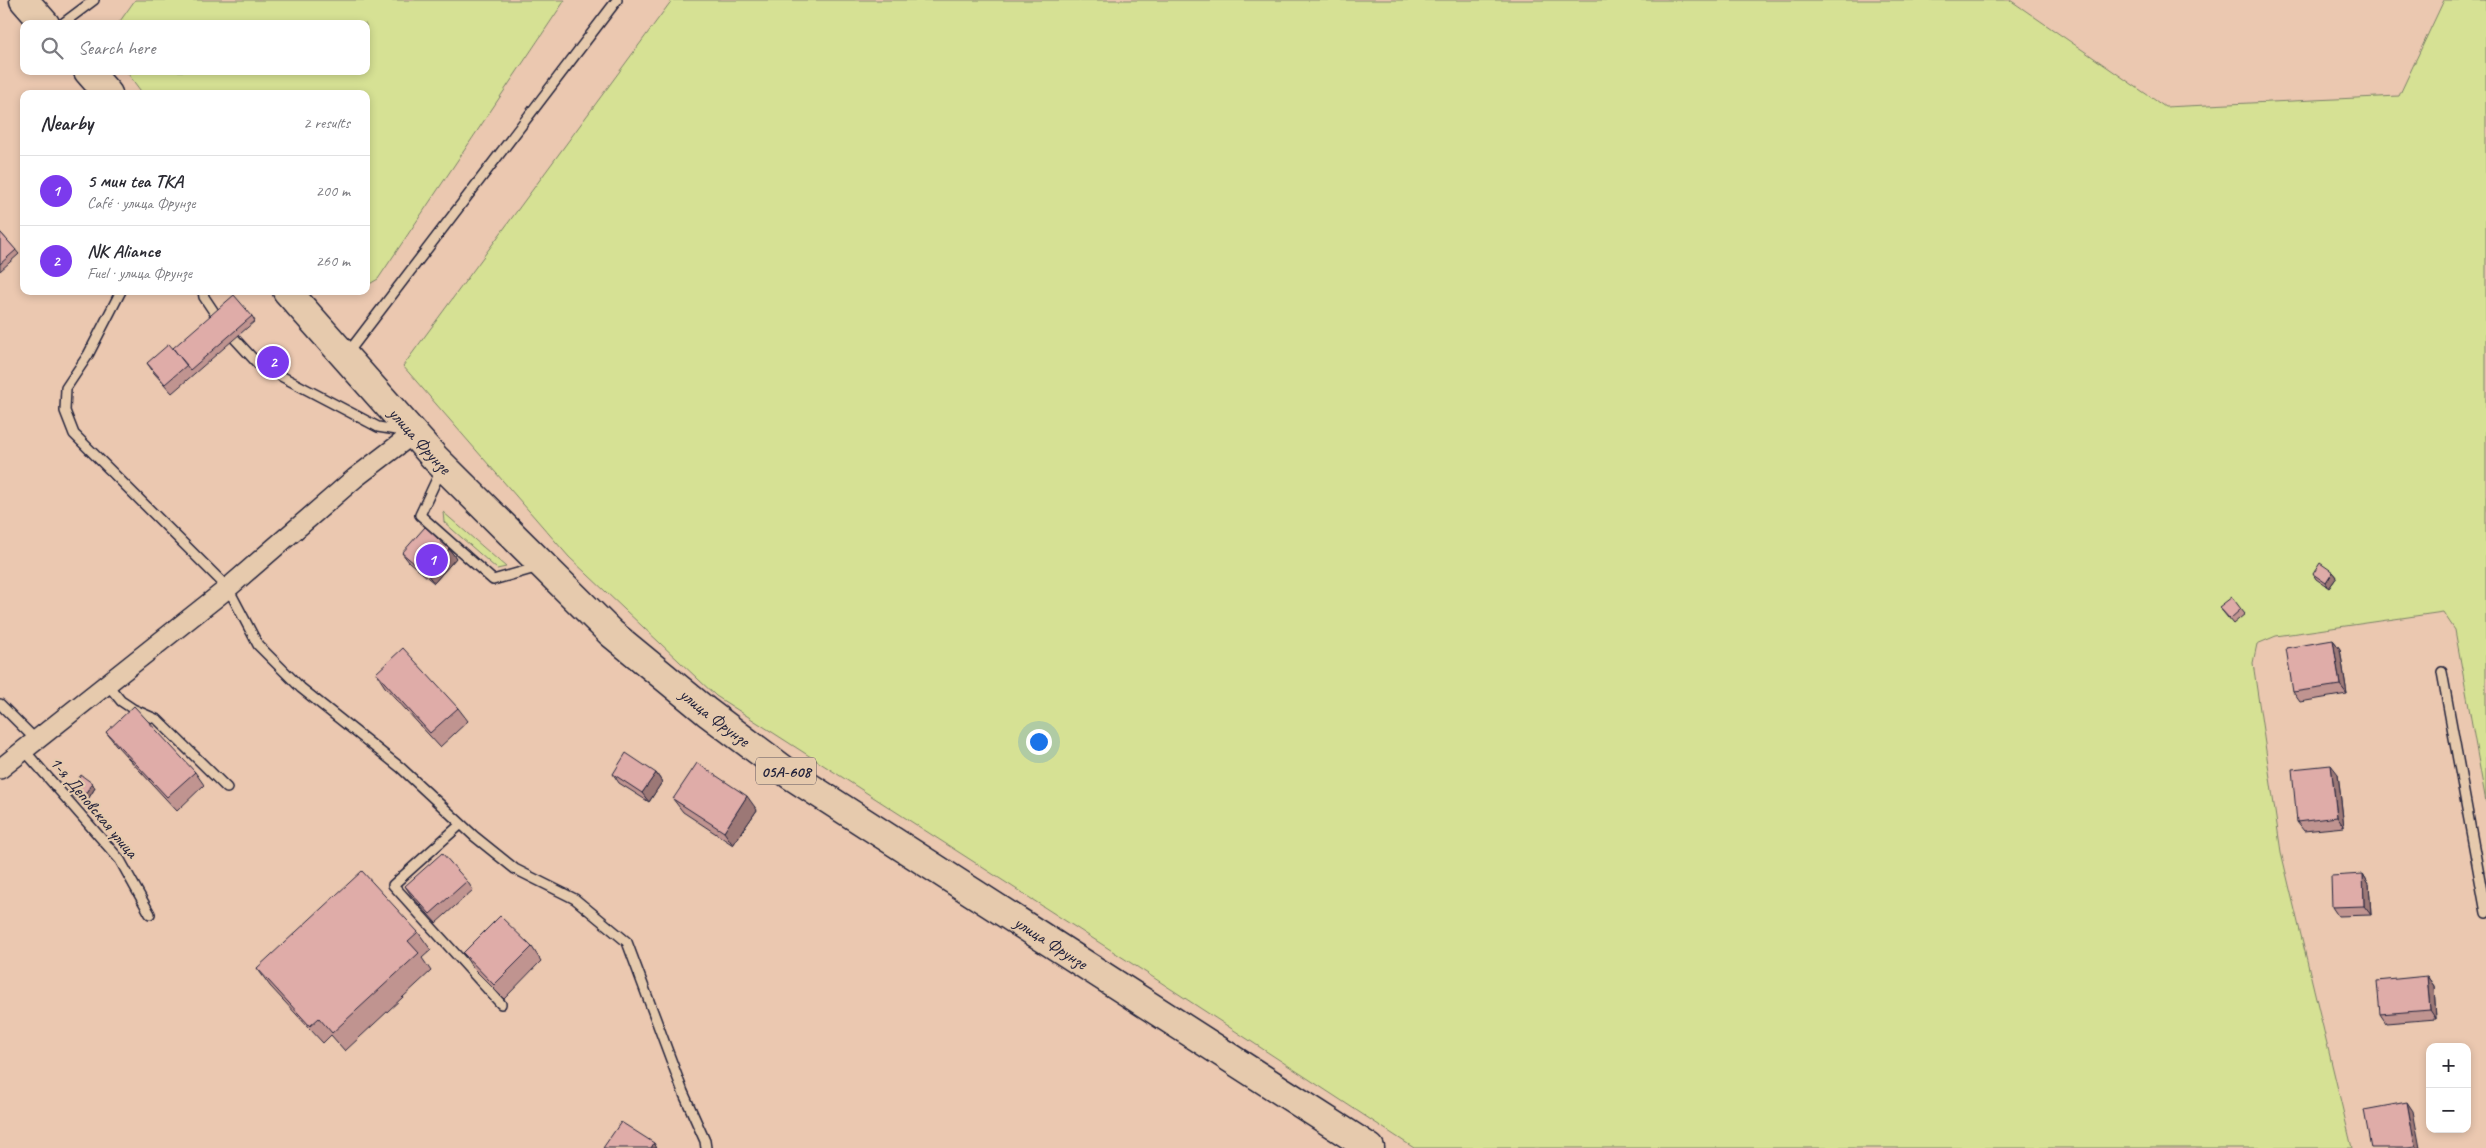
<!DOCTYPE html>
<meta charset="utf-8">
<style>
:root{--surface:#fff;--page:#f7f7f7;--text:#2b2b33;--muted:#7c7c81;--line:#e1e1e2;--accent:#7c3aed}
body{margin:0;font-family:Caveat,sans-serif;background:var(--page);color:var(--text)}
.controls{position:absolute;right:15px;bottom:15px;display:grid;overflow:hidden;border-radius:10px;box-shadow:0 2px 8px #0003}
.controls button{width:45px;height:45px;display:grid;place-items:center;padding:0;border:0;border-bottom:1px solid var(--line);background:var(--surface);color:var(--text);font:25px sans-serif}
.you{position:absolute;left:1038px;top:741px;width:18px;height:18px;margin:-12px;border:4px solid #fff;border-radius:50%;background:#1a73e8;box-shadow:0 0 0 8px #1a73e833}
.badge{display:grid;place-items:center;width:32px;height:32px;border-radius:50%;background:var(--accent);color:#fff;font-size:16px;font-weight:700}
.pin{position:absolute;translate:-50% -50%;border:2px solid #fff;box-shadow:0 1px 5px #0006}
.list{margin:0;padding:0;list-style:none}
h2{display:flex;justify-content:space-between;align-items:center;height:65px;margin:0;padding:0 20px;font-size:21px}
h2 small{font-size:16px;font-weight:400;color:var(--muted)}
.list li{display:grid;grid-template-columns:32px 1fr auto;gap:15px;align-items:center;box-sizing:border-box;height:70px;padding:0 20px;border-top:1px solid var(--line)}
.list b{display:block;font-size:19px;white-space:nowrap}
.list p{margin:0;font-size:16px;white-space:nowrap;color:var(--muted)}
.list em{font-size:16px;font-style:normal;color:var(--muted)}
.icon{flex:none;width:28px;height:28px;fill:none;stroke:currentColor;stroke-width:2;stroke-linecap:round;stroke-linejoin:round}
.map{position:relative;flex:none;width:2486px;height:1148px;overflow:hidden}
.search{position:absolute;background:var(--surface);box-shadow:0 2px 8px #0003;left:20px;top:20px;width:350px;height:55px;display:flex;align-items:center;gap:12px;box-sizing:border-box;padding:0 18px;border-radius:10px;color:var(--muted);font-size:19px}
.panel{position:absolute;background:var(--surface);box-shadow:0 2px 8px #0003;left:20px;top:90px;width:350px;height:205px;border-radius:10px}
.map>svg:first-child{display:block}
.green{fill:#d6e194;stroke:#7c8268}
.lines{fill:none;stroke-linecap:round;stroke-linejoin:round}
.service-casing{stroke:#22223b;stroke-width:12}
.minor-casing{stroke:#22223b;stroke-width:22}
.primary-casing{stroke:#22223b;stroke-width:31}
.service{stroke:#e6caad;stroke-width:9}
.minor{stroke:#e6caad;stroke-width:19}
.primary{stroke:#e6caad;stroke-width:28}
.wall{fill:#c09490;stroke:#22223b}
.shaded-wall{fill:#9c7876;stroke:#22223b}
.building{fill:#dfaca8;stroke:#22223b}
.labels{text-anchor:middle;stroke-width:4.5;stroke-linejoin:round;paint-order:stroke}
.shield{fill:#e6caad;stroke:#5d545d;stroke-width:1}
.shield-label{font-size:16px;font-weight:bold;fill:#22223b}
.street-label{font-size:18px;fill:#22223b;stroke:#e6caad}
</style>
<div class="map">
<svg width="2486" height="1148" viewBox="0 0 2486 1148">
<rect width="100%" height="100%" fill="#ebc8b0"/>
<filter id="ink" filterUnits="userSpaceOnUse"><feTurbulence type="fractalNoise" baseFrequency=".02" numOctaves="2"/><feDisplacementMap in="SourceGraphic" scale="10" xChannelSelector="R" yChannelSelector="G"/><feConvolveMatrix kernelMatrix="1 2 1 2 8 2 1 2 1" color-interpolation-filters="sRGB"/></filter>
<g filter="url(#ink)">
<path class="green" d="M135 0H565L378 279 366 286V94H143L126 71H366V24H118Z
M672 0H2010L2165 107 2399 96 2444 0H2486V802L2455 630 2443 612 2276 636 2257 644 2253 663 2281 852 2352 1148H1414L1145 972 716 696 569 557 403 366Z
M443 512 506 567 497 569 444 522Z"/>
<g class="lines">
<g class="service-casing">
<path id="service" d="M62 24 94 0
M121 291 88 355 66 388 65 411 74 434 228 588 258 645 301 688 401 768 474 836 515 869 575 899 627 942 683 1092 705 1141 706 1148
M203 291 204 297 218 318
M235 339 258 364 378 427 402 431
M347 354 617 0
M441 470 420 515 493 580 539 567
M2442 672 2486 913
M107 684 121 701 133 709 158 720 227 788
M0 704 35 739
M24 750 120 860 150 914
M461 824 393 885 501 1004"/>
</g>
<g class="minor-casing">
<path id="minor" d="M0 769 228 588 355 478 414 433"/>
</g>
<g class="primary-casing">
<g id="primary">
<path d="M24 0 45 24"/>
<path d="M88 71 108 94"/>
<path id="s1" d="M287 291 435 458 611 633 707 712 792 776 1370 1148"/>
</g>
</g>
<use href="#service" class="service"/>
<use href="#minor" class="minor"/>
<use href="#primary" class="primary"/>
</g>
<path class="wall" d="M0 232 19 254 0 271Z
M252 316 255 321 172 393 154 373 147 363 173 348Z
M449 549 456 558 434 583 409 562 402 553Z
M2333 572 2337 577 2329 588 2316 579 2313 574Z
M2219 607 2241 609 2245 614 2233 624Z
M2333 640 2340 649 2347 694 2300 702 2293 692Z
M376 673 458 708 468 721 440 747 385 687Z
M106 732 195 772 204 785 177 811 116 745Z
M656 773 662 782 649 802 619 783 613 774Z
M2338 774 2344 827 2304 831 2297 822Z
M92 783 95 788 85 804 73 796 70 791Z
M673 799 757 810 733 845 683 812Z
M2363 874 2369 884 2371 915 2338 916 2332 907Z
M467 881 473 890 436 923 411 895 405 886Z
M418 932 431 950 422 958 431 971 345 1051 331 1035 323 1043 270 986 257 968Z
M532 947 541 961 504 999 472 967 463 953Z
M2427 976 2434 986 2436 1019 2386 1023 2380 1014Z"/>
<path class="shaded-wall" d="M449 549 456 558 434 583 427 574Z
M2333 572 2337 577 2329 588 2326 583Z
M2333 640 2340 649 2347 694 2340 685Z
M2331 765 2338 774 2344 827 2337 817Z
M656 773 662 782 649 802 642 793Z
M92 783 95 788 85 804 82 799Z
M747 796 757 810 733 845 724 832Z
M2363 874 2369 884 2371 915 2364 906Z
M2427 976 2434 986 2436 1019 2430 1010Z
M2407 1102 2413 1111 2420 1148H2416L2415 1147Z
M654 1143 657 1148H651Z"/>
<path class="building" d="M0 232 16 250 0 264Z
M234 295 252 316 190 370 173 348Z
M169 344 187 365 165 384 147 363Z
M425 527 449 549 427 574 402 553Z
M2320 563 2333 572 2326 583 2313 574Z
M2232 597 2241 609 2230 619 2219 607Z
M2333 640 2340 685 2293 692 2286 648Z
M403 648 458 708 430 733 376 673Z
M134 706 195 772 167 797 106 732Z
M626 753 656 773 642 793 613 774Z
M697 763 747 796 724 832 673 799Z
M2331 765 2337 817 2297 822 2292 769Z
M81 775 92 783 82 799 70 791Z
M442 853 467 881 430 914 405 886Z
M362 871 418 932 408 941 419 953 332 1033 319 1018 310 1026 257 968Z
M2363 874 2364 906 2332 907 2331 876Z
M500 916 532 947 494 985 463 953Z
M2427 976 2430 1010 2380 1014 2377 981Z
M2407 1102 2415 1147 2407 1148H2371L2364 1110Z
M621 1122 654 1143 651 1148H603Z"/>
</g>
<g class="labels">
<rect class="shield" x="756" y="757.5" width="60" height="27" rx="4"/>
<g class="shield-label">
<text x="786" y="777">05А-608</text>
</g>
<g class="street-label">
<text dy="6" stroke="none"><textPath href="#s1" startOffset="200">улица Фрунзе</textPath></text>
<text dy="6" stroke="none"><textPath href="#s1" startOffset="605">улица Фрунзе</textPath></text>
<text transform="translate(94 807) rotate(50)" y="6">1-я Деповская улица</text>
<text dy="6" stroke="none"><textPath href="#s1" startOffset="1010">улица Фрунзе</textPath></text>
</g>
</g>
</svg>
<div class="controls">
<button>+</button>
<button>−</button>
</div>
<div class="you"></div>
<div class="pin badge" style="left:432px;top:560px">1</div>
<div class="pin badge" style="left:273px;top:362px">2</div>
<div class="search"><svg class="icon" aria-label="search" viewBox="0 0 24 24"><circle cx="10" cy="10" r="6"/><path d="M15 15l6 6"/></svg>Search here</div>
<section class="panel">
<h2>Nearby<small>2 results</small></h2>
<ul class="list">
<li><span class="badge">1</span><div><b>5 мин tea TKA</b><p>Café · улица Фрунзе</p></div><em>200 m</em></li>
<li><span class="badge">2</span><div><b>NK Aliance</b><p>Fuel · улица Фрунзе</p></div><em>260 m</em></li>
</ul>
</section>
</div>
